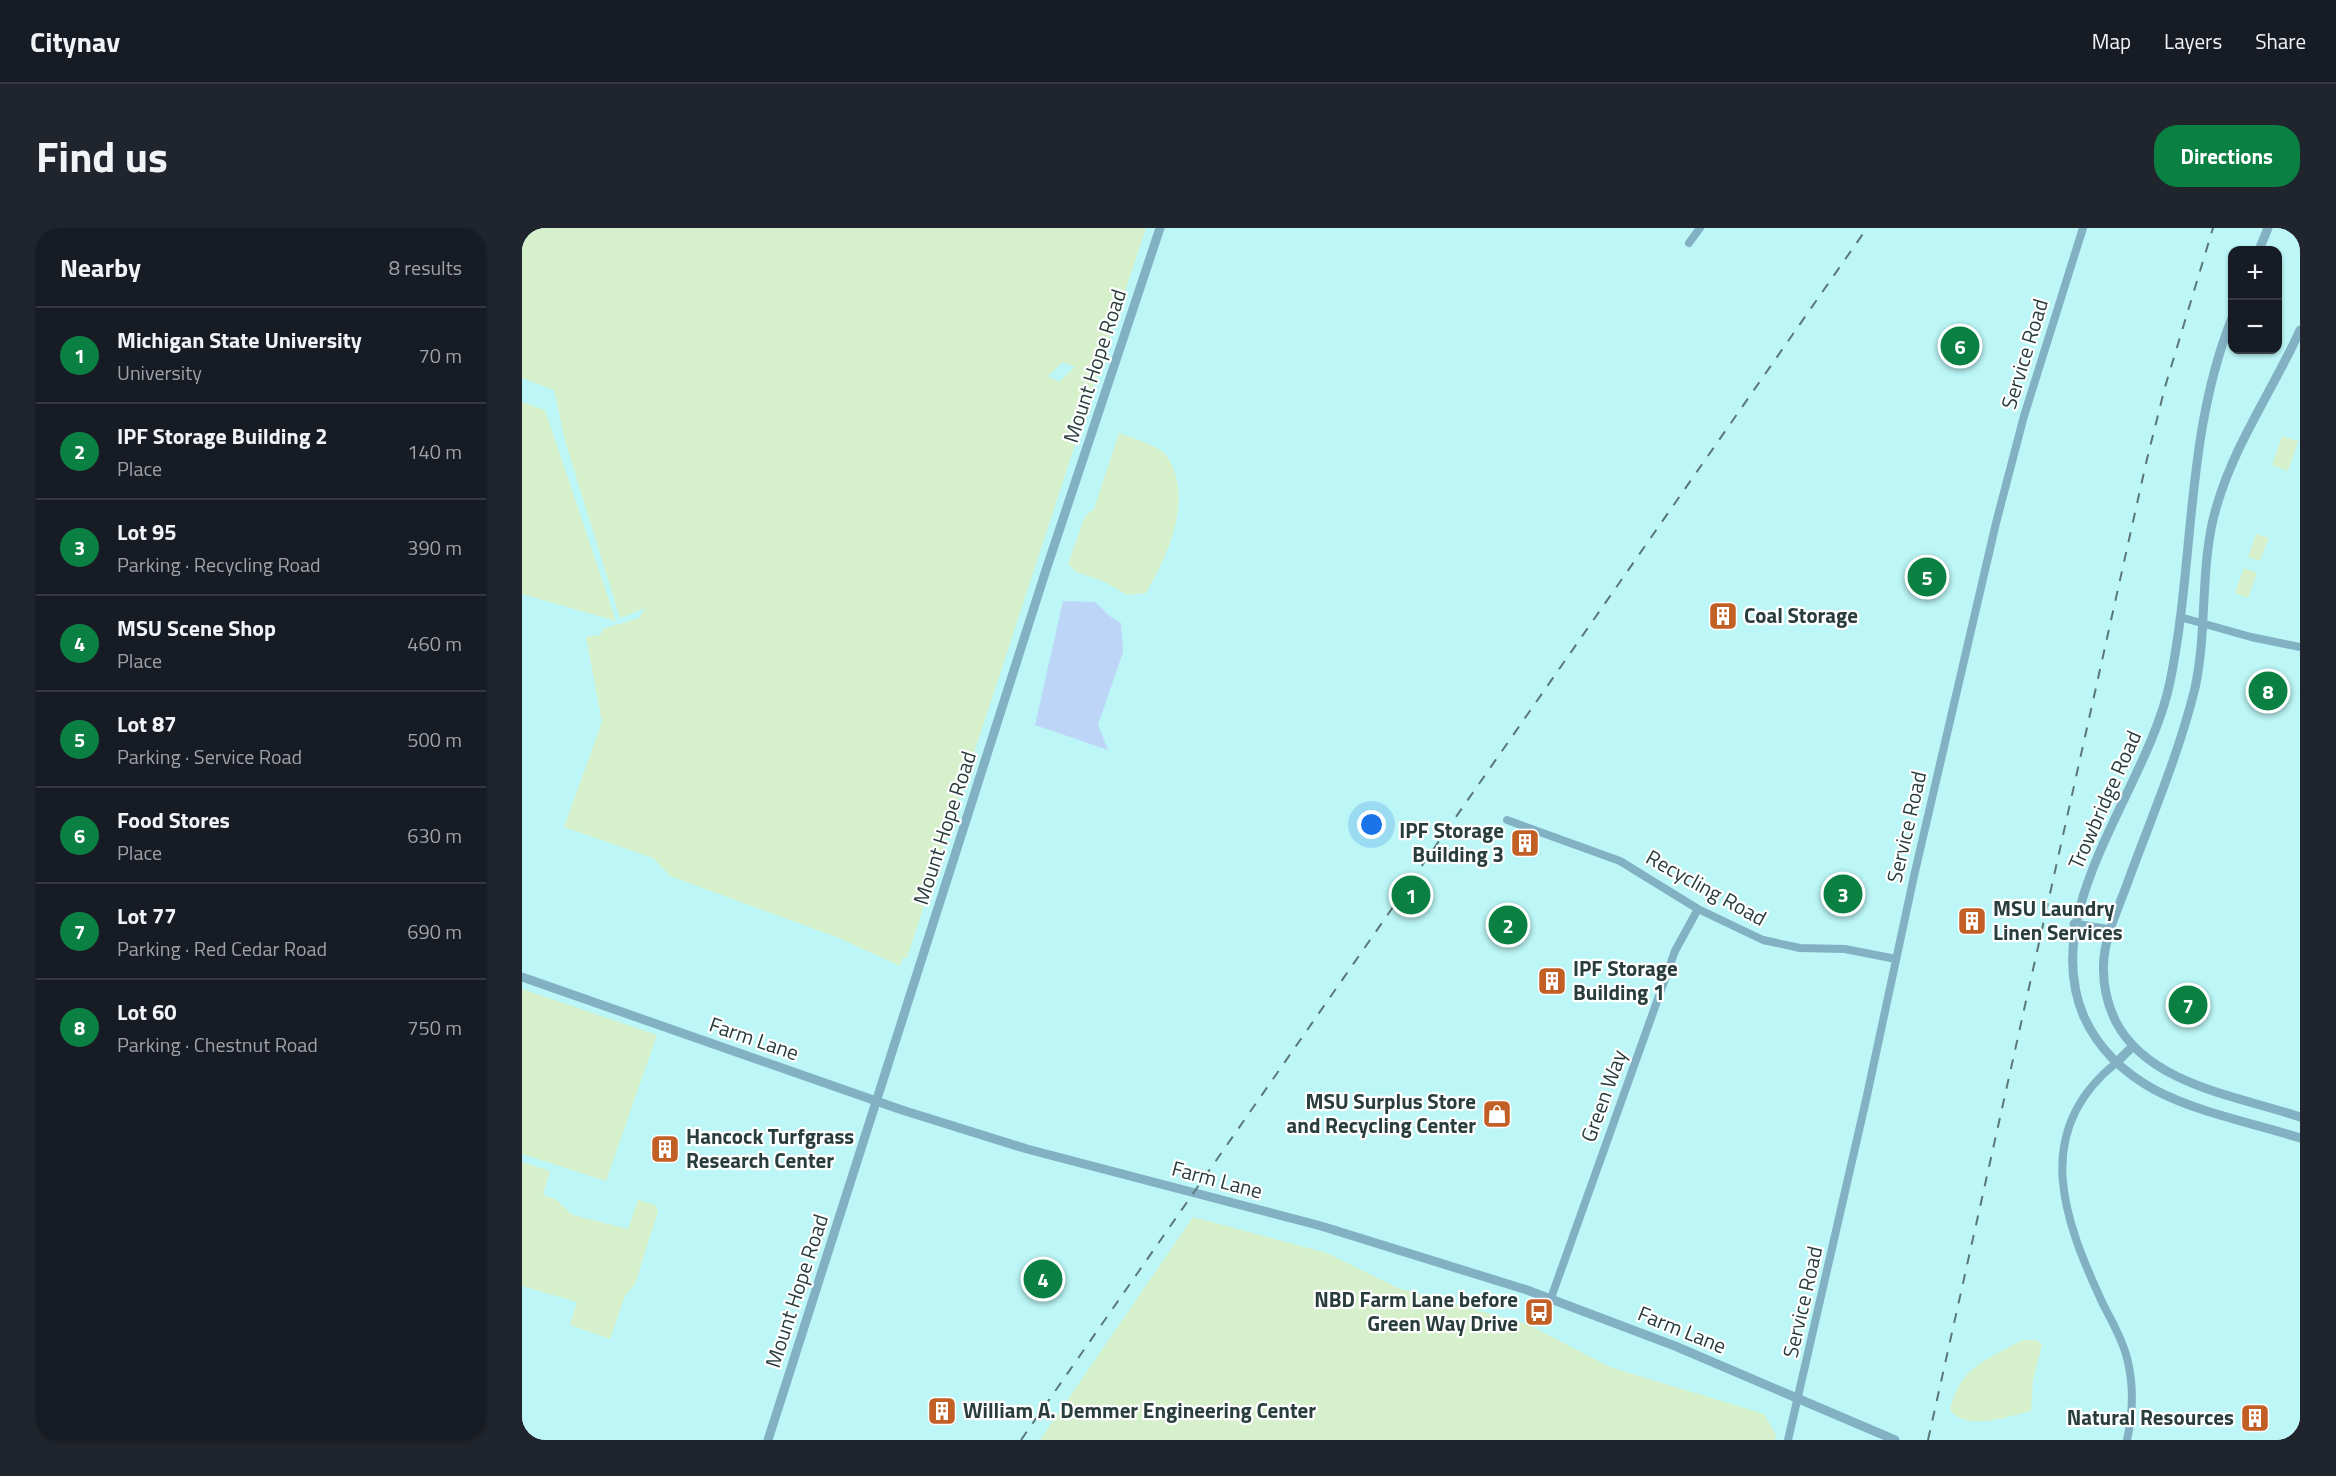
<!DOCTYPE html>
<meta charset="utf-8">
<style>
:root{--surface:#171b24;--page:#20242c;--text:#f1f3f6;--muted:#9ea1a6;--line:#363941;--accent:#0b8043}
body{margin:0;font-family:"Titillium Web",sans-serif;background:var(--page);color:var(--text)}
.controls{position:absolute;right:18px;top:18px;display:grid;overflow:hidden;border-radius:12px;box-shadow:0 2px 4px #0004}
.controls button{width:54px;height:54px;display:grid;place-items:center;padding:0;border:0;border-bottom:2px solid var(--line);background:var(--surface);color:var(--text);font:30px sans-serif}
.you{position:absolute;left:850px;top:597px;width:21px;height:21px;margin:-15px;border:4px solid #fff;border-radius:50%;background:#1a73e8;box-shadow:0 0 0 9px #1a73e833}
.badge{display:grid;place-items:center;width:39px;height:39px;border-radius:50%;background:var(--accent);color:#fff;font-size:20px;font-weight:700}
.pin{position:absolute;translate:-50% -50%;border:3px solid #fff;box-shadow:0 2px 6px #0006}
.list{margin:0;padding:0;list-style:none}
h2{display:flex;justify-content:space-between;align-items:center;height:78px;margin:0;padding:0 24px;font-size:26px}
h2 small{font-size:20px;font-weight:400;color:var(--muted)}
.list li{display:grid;grid-template-columns:39px 1fr auto;gap:18px;align-items:center;box-sizing:border-box;height:96px;padding:0 24px;border-top:2px solid var(--line)}
.list b{display:block;font-size:22px;white-space:nowrap}
.list p{margin:0;font-size:20px;white-space:nowrap;color:var(--muted)}
.list em{font-size:20px;font-style:normal;color:var(--muted)}
.map{position:relative;flex:none;width:1778px;height:1212px;overflow:hidden;border-radius:24px}
header{display:flex;align-items:center;gap:36px;box-sizing:border-box;height:84px;padding:0 30px;background:var(--surface);border-bottom:2px solid var(--line)}
header strong{font-size:28px}
nav{display:flex;gap:33px;margin-inline-start:auto;font-size:21px}
.intro{display:flex;align-items:center;justify-content:space-between;box-sizing:border-box;height:144px;padding:0 36px}
h1{margin:0;font-size:42px}
.button{padding:15px 27px;border-radius:24px;background:var(--accent);color:#fff;font-size:21px;font-weight:700}
main{display:flex;gap:36px;padding:0 36px}
aside{flex:1;background:var(--surface);border-radius:24px;box-shadow:0 2px 4px #0004}
.map>svg:first-child{display:block}
.built{fill:#bcf6f6;fill-rule:evenodd}
.green{fill:#d5f0ca;fill-rule:evenodd}
.water{fill:#bdd6f7}
.lines{fill:none;stroke-linecap:round;stroke-linejoin:round}
.minor{stroke:#82b1c4;stroke-width:8}
.tertiary{stroke:#82b1c4;stroke-width:9}
.rail{stroke:#5b7777;stroke-width:2;stroke-dasharray:10 10;stroke-linecap:butt}
.labels{text-anchor:middle;stroke-width:4.5;stroke-linejoin:round;paint-order:stroke}
.street-label{font-size:21px;fill:#2a3d3d;stroke:#fff}
.poi-label{font-size:21px;font-weight:bold;fill:#2a3d3d;stroke:#fff;text-anchor:start}
</style>
<header>
<strong>Citynav</strong>
<nav><a>Map</a><a>Layers</a><a>Share</a></nav>
</header>
<div class="intro"><h1>Find us</h1><a class="button">Directions</a></div>
<main>
<aside>
<h2>Nearby<small>8 results</small></h2>
<ul class="list">
<li><span class="badge">1</span><div><b>Michigan State University</b><p>University</p></div><em>70 m</em></li>
<li><span class="badge">2</span><div><b>IPF Storage Building 2</b><p>Place</p></div><em>140 m</em></li>
<li><span class="badge">3</span><div><b>Lot 95</b><p>Parking · Recycling Road</p></div><em>390 m</em></li>
<li><span class="badge">4</span><div><b>MSU Scene Shop</b><p>Place</p></div><em>460 m</em></li>
<li><span class="badge">5</span><div><b>Lot 87</b><p>Parking · Service Road</p></div><em>500 m</em></li>
<li><span class="badge">6</span><div><b>Food Stores</b><p>Place</p></div><em>630 m</em></li>
<li><span class="badge">7</span><div><b>Lot 77</b><p>Parking · Red Cedar Road</p></div><em>690 m</em></li>
<li><span class="badge">8</span><div><b>Lot 60</b><p>Parking · Chestnut Road</p></div><em>750 m</em></li>
</ul>
</aside>
<div class="map">
<svg width="1778" height="1212" viewBox="0 0 1778 1212">
<rect width="100%" height="100%" fill="#d0ffff"/>
<path class="built" d="M0 0H1778V1212H0ZM1710 22H1756V122H1710Z"/>
<path class="green" d="M0 0H624L385 730H381L378 738 317 710 148 648 131 630 42 599 80 494 64 409 78 407 81 401 117 390 123 380 98 390 44 216 32 162 0 150ZM541 134 553 139 537 154 526 148Z
M0 174 23 182 94 393 0 366Z
M597 205C608 209 637 218 643 226 674 266 646 328 624 365L605 367 581 353 554 344 546 336 563 288 572 281Z
M1760 208 1776 213 1766 243 1750 237Z
M1734 306 1747 310 1738 333 1726 329Z
M1722 340 1735 345 1726 370 1713 365Z
M0 761 135 807 84 953 0 926Z
M0 934 28 943 21 967 33 971 51 987 106 1001 116 972 133 977 136 984 113 1056 103 1068 88 1111 48 1097 55 1074 0 1058Z
M671 989 805 1025 876 1060 1005 1096 1088 1139 1242 1186 1254 1207 1253 1212H518Z
M1500 1112H1515L1520 1117 1511 1152 1509 1183C1486 1188 1443 1205 1428 1181 1439 1137 1464 1133 1500 1112Z"/>
<path class="water" d="M541 373 573 374 589 389 599 395 601 424 576 497 586 522 513 497Z"/>
<g class="lines">
<path class="minor" d="M1167 15 1178 0
M1658 389 1729 409 1778 419
M985 592 1098 633 1176 681 1241 712 1278 720 1323 721 1374 731
M1594 835C1508 904 1542 992 1581 1076 1590 1094 1600 1110 1605 1130 1612 1157 1611 1185 1605 1212
M1029 1070 1153 723 1176 681
M1266 1212 1344 872 1392 648 1474 295 1502 188 1561 0"/>
<path class="tertiary" d="M1737 22 1746 0
M1710 90C1663 208 1673 331 1648 454 1626 561 1515 680 1562 789 1577 822 1602 845 1633 862 1677 885 1731 895 1778 910
M1778 102C1752 160 1713 215 1695 277 1677 335 1686 401 1673 460 1657 525 1631 586 1608 648 1599 674 1585 702 1582 729 1580 751 1584 774 1594 794 1627 857 1716 868 1778 889
M1552 696 1589 702
M0 749 380 882 505 921 799 998 1005 1062 1153 1118 1373 1212
M1594 835 1611 818
M246 1212 523 345 638 0"/>
<path class="rail" d="M499 1212 1345 0
M1406 1212 1625 231 1643 159 1691 0"/>
</g>
<defs>
<g id="building-square" transform="scale(1.5)"><rect x="-9" y="-9" width="18" height="18" rx="4" fill="#c25f24" stroke="#fff"/><path d="M-4-6H4V6H1V3H-1V6H-4ZM-2.5-4.3h1.7v1.8h-1.7ZM.8-4.3h1.7v1.8H.8ZM-2.5-1h1.7V.8h-1.7ZM.8-1h1.7V.8H.8Z" fill="#fff"/></g>
<g id="shop-square" transform="scale(1.5)"><rect x="-9" y="-9" width="18" height="18" rx="4" fill="#c25f24" stroke="#fff"/><path d="M-5-2.5h2.3a2.7 3.5 0 0 1 5.4 0H5L5.5 6h-11ZM-1.5-2.5h3a1.5 2.3 0 0 0-3 0Z" fill="#fff"/></g>
<g id="bus-square" transform="scale(1.5)"><rect x="-9" y="-9" width="18" height="18" rx="4" fill="#c25f24" stroke="#fff"/><path d="M-5-6H5V4H4V6H2V4H-2V6H-4V4H-5ZM-3.5-4V0h7V-4ZM-3.5 1.2v1.5H-2V1.2ZM2 1.2v1.5H3.5V1.2Z" fill="#fff"/></g>
</defs>
<g fill-rule="evenodd">
<use href="#building-square" x="1201" y="388"/>
<use href="#building-square" x="1003" y="615"/>
<use href="#building-square" x="1450" y="693"/>
<use href="#building-square" x="1030" y="753"/>
<use href="#shop-square" x="975" y="886"/>
<use href="#building-square" x="143" y="921"/>
<use href="#bus-square" x="1017" y="1084"/>
<use href="#building-square" x="420" y="1183"/>
<use href="#building-square" x="1733" y="1190"/>
</g>
<g class="labels">
<g class="street-label">
<text transform="translate(1503 126) rotate(-73)" y="7">Service Road</text>
<text transform="translate(573 138) rotate(-72)" y="7">Mount Hope Road</text>
<text transform="translate(1583 572) rotate(-66)" y="7">Trowbridge Road</text>
<text transform="translate(1385 599) rotate(-77)" y="7">Service Road</text>
<text transform="translate(423 600) rotate(-72)" y="7">Mount Hope Road</text>
<text transform="translate(1184 660) rotate(29)" y="7">Recycling Road</text>
<text transform="translate(232 811) rotate(19)" y="7">Farm Lane</text>
<text transform="translate(1082 868) rotate(-70)" y="7">Green Way</text>
<text transform="translate(695 952) rotate(15)" y="7">Farm Lane</text>
<text transform="translate(275 1063) rotate(-72)" y="7">Mount Hope Road</text>
<text transform="translate(1281 1074) rotate(-77)" y="7">Service Road</text>
<text transform="translate(1160 1102) rotate(22)" y="7">Farm Lane</text>
</g>
<g class="poi-label">
<text x="1222" y="395">Coal Storage</text>
<text x="982" y="610" text-anchor="end">IPF Storage<tspan x="982" dy="24">Building 3</tspan></text>
<text x="1471" y="688">MSU Laundry<tspan x="1471" dy="24">Linen Services</tspan></text>
<text x="1051" y="748">IPF Storage<tspan x="1051" dy="24">Building 1</tspan></text>
<text x="954" y="881" text-anchor="end">MSU Surplus Store<tspan x="954" dy="24">and Recycling Center</tspan></text>
<text x="164" y="916">Hancock Turfgrass<tspan x="164" dy="24">Research Center</tspan></text>
<text x="996" y="1079" text-anchor="end">NBD Farm Lane before<tspan x="996" dy="24">Green Way Drive</tspan></text>
<text x="441" y="1190">William A. Demmer Engineering Center</text>
<text x="1712" y="1197" text-anchor="end">Natural Resources</text>
</g>
</g>
</svg>
<div class="controls">
<button>+</button>
<button>−</button>
</div>
<div class="you"></div>
<div class="pin badge" style="left:889px;top:667px">1</div>
<div class="pin badge" style="left:986px;top:697px">2</div>
<div class="pin badge" style="left:1321px;top:666px">3</div>
<div class="pin badge" style="left:521px;top:1051px">4</div>
<div class="pin badge" style="left:1405px;top:349px">5</div>
<div class="pin badge" style="left:1438px;top:118px">6</div>
<div class="pin badge" style="left:1666px;top:777px">7</div>
<div class="pin badge" style="left:1746px;top:463px">8</div>
</div>
</main>
